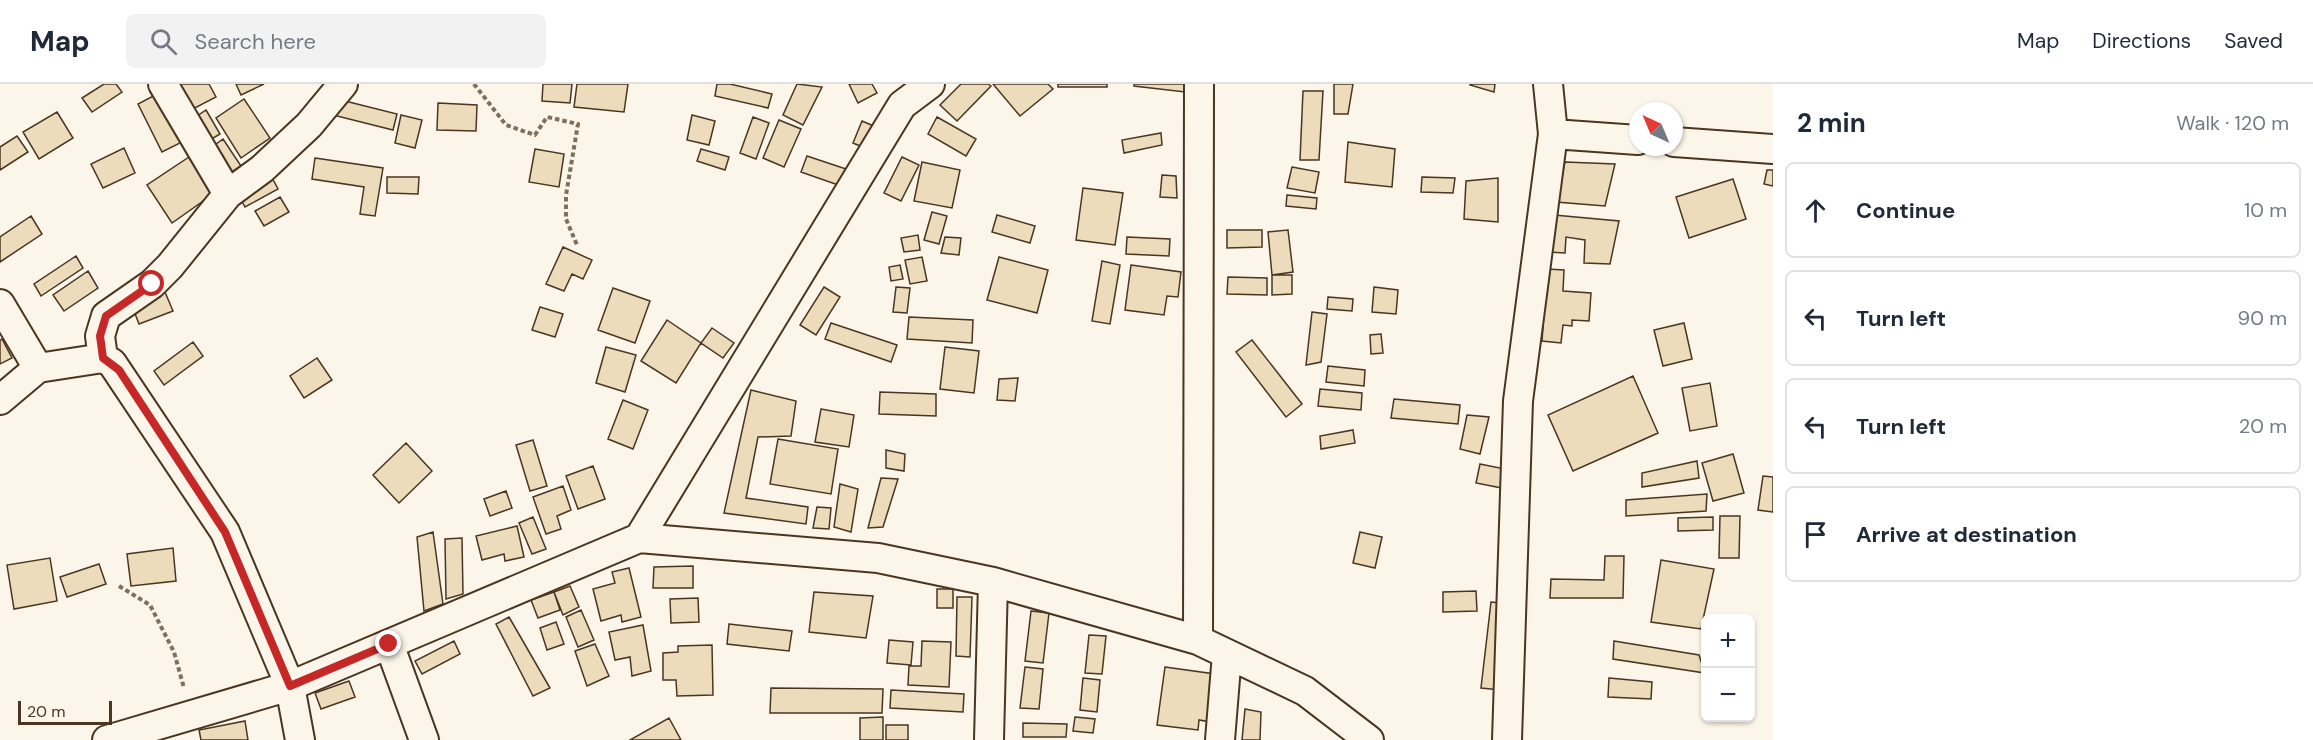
<!DOCTYPE html>
<meta charset="utf-8">
<style>
:root{--surface:#fff;--page:#f2f2f3;--text:#1f2937;--muted:#747a83;--line:#e0e1e3}
body{margin:0;font-family:"DM Sans",sans-serif;background:var(--page);color:var(--text)}
.controls{position:absolute;right:18px;bottom:18px;display:grid;overflow:hidden;border-radius:9px;box-shadow:0 2px 4px #0004}
.controls button{width:54px;height:54px;display:grid;place-items:center;padding:0;border:0;border-bottom:2px solid var(--line);background:var(--surface);color:var(--text);font:30px sans-serif}
.compass{position:absolute;left:1629px;top:18px;width:54px;height:54px;border-radius:50%;background:var(--surface);box-shadow:0 2px 4px #0004;rotate:316deg}
.scale{position:absolute;left:18px;bottom:15px;width:94px;box-sizing:border-box;padding-left:6px;border:3px solid #4a3520;border-top:0;font-size:16px;line-height:21px;white-space:nowrap;color:#4a3520;-webkit-text-stroke:4px #fbf6e9;paint-order:stroke}
.stop{position:absolute;width:18px;height:18px;margin:-14px;border:4px solid #c62828;border-radius:50%;background:#fff}
.stop.end{background:#c62828;border-color:#fff;box-shadow:0 2px 6px #0008}
.list{margin:0;padding:0;list-style:none}
h2{display:flex;justify-content:space-between;align-items:center;height:78px;margin:0;padding:0 24px;font-size:26px}
h2 small{font-size:20px;font-weight:400;color:var(--muted)}
.list li{display:grid;grid-template-columns:39px 1fr auto;gap:18px;align-items:center;box-sizing:border-box;height:96px;margin:0 12px 12px;padding:0 12px;border:2px solid var(--line);border-radius:9px}
.list b{display:block;font-size:22px;white-space:nowrap}
.list em{font-size:20px;font-style:normal;color:var(--muted)}
.icon{flex:none;width:33px;height:33px;fill:none;stroke:currentColor;stroke-width:2;stroke-linecap:round;stroke-linejoin:round}
.map{position:relative;flex:none;width:1773px;height:656px;overflow:hidden}
header{display:flex;align-items:center;gap:36px;box-sizing:border-box;height:84px;padding:0 30px;background:var(--surface);border-bottom:2px solid var(--line)}
header strong{font-size:28px}
nav{display:flex;gap:33px;margin-inline-start:auto;font-size:21px}
.search{width:420px;height:54px;background:var(--page);display:flex;align-items:center;gap:15px;box-sizing:border-box;padding:0 21px;border-radius:9px;color:var(--muted);font-size:22px}
main{display:flex}
aside{flex:1;background:var(--surface)}
.map>svg:first-child{display:block}
.building{fill:#ecdcbc;stroke:#4a3520;stroke-width:1.5}
.lines{fill:none;stroke-linecap:round;stroke-linejoin:round}
.street-casing{stroke:#4a3520;stroke-width:32}
.path{stroke:#7f6f5c;stroke-width:4;stroke-dasharray:4.5 3;stroke-linecap:butt}
.street{stroke:#fbf6e9;stroke-width:28}
.route{stroke:#c62828;stroke-width:8}
</style>
<header>
<strong>Map</strong>
<div class="search"><svg class="icon" aria-label="search" viewBox="0 0 24 24"><circle cx="10" cy="10" r="6"/><path d="M15 15l6 6"/></svg>Search here</div>
<nav><a>Map</a><a>Directions</a><a>Saved</a></nav>
</header>
<main>
<div class="map">
<svg width="1773" height="656" viewBox="0 0 1773 656">
<rect width="100%" height="100%" fill="#fbf6e9"/>
<path class="building" d="M104 0H116L122 8 92 28 82 14Z
M175 0H209L216 13 189 27Z
M236 0H264L241 11Z
M543 0H572L570 19 542 17Z
M577 0H628L624 28 574 23Z
M717 0H730L772 10 768 24 715 12Z
M797 0 822 3 803 41 783 31Z
M849 0H872L877 9 858 19Z
M961 0H988L991 2 957 37 940 21Z
M993 0H1048L1053 5 1020 32Z
M1058 0H1107V3H1058Z
M1134 0H1186L1185 8 1134 2Z
M1334 0H1353L1348 30H1334Z
M1470 0H1495L1494 8 1470 1Z
M1303 7H1323L1319 76H1300Z
M157 10 182 58 162 68 138 20Z
M244 15 270 54 241 74 216 34Z
M337 15 397 30 393 46 333 31Z
M438 19 477 21 476 47 437 46Z
M206 26 220 50 205 59 191 36Z
M57 28 73 54 39 75 23 48Z
M401 31 422 36 415 64 395 59Z
M692 31 715 37 709 61 687 56Z
M753 33 769 39 756 75 740 69Z
M937 33 976 55 966 72 928 50Z
M779 36 801 45 784 83 763 74Z
M862 37 876 43 867 65 853 59Z
M1161 49 1162 61 1124 69 1122 56Z
M17 52 28 68 0 86V63Z
M223 55 241 82 224 93 208 66Z
M1348 58 1395 65 1392 103 1345 98Z
M124 64 135 89 103 104 91 80Z
M535 65 564 70 559 103 529 98Z
M701 65 729 73 725 86 697 77Z
M807 72 849 86 844 103 801 88Z
M189 73 213 110 172 139 147 101Z
M902 73 919 81 901 117 884 109Z
M315 74 383 84 375 132 360 130 364 103 312 95Z
M922 78 960 86 952 124 914 117Z
M1565 78 1615 80 1605 122 1556 118Z
M1292 83 1319 88 1315 109 1287 104Z
M1767 86H1773V102L1764 100Z
M270 90 278 105 245 123 237 108Z
M1162 91 1176 92 1177 114 1160 113Z
M387 93H419L418 110 387 109Z
M1422 93 1455 94 1453 109 1421 108Z
M1498 94V138L1464 135 1466 97Z
M1733 95 1746 135 1689 154 1676 113Z
M1083 104 1123 109 1115 161 1076 156Z
M1287 111 1317 114 1316 125 1286 122Z
M280 113 289 128 264 142 255 127Z
M932 128 947 132 939 160 924 156Z
M997 131 1035 142 1030 159 992 148Z
M1554 131 1619 137 1610 180 1584 179 1585 156 1566 153 1565 169 1549 168Z
M31 132 42 150 0 178V153Z
M1227 146H1262V163L1227 164Z
M1288 146 1293 188 1272 191 1268 148Z
M918 151 920 166 904 168 901 154Z
M945 153 961 154 959 171 941 169Z
M1127 153 1170 155 1169 172 1126 170Z
M563 163 592 176 583 195 572 190 564 207 546 200Z
M76 172 83 184 41 212 34 200Z
M922 173 927 197 910 200 905 176Z
M999 173 1048 186 1037 229 987 216Z
M1102 177 1120 181 1110 240 1092 237Z
M900 181 903 195 891 197 889 183Z
M1131 181 1181 188 1178 213 1167 212 1164 231 1125 226Z
M1547 185 1564 186 1563 207 1591 209 1589 237 1572 236V242L1563 241 1561 259 1542 257Z
M88 187 98 204 64 227 53 211Z
M1272 191H1292V210L1272 211Z
M1228 193 1267 194V211L1227 210Z
M824 203 840 213 816 251 800 241Z
M896 203 910 204 907 229 893 228Z
M1374 203 1398 206 1396 230 1372 228Z
M613 204 650 217 635 259 598 246Z
M165 208 173 227 139 240 132 222Z
M1328 213 1353 215 1352 227 1327 225Z
M540 223 563 230 555 253 532 246Z
M1312 228 1327 230 1321 278 1306 281Z
M909 233 973 236 972 259 907 255Z
M667 236 701 259 676 299 641 277Z
M831 239 897 261 891 278 825 255Z
M1684 239 1692 275 1663 282 1654 246Z
M712 244 734 259 723 274 701 259Z
M1381 250 1383 269 1371 270 1370 251Z
M2 255 12 274 0 280V256Z
M1252 256 1302 320 1286 333 1236 268Z
M193 258 203 272 164 301 154 287Z
M606 263 636 271 625 308 596 299Z
M945 263 979 267 974 309 940 305Z
M317 274 332 296 304 314 290 292Z
M1328 282 1365 286 1364 302 1326 298Z
M1633 292 1658 349 1573 387 1548 331Z
M1018 294 1015 317 997 316 999 295Z
M1710 299 1717 342 1690 347 1682 304Z
M1320 305 1362 309 1361 326 1318 322Z
M751 306 796 317 791 352 758 353 746 414 808 423 806 440 724 429Z
M880 308 936 310V332L879 330Z
M1394 315 1460 321 1458 340 1391 334Z
M623 316 648 326 633 365 608 355Z
M821 325 854 331 849 363 815 358Z
M1467 331 1489 333 1480 370 1460 365Z
M1353 346 1355 359 1321 365 1320 352Z
M778 355 838 365 831 410 770 400Z
M533 356 547 402 530 407 516 361Z
M406 359 432 387 399 419 373 391Z
M886 366 905 370 904 387 886 384Z
M1733 370 1744 409 1713 417 1702 379Z
M1697 377 1699 394 1642 403V389Z
M1480 380 1505 385 1502 404 1476 399Z
M593 382 605 415 578 425 566 392Z
M1763 392 1773 393V428L1758 426Z
M881 394 898 395 883 443 868 444Z
M840 400 858 405 851 448 834 443Z
M563 402 571 426 557 432 561 445 546 450 533 413Z
M506 407 512 424 490 432 484 415Z
M1707 410 1706 427 1626 432V416Z
M817 423 831 424 829 445 813 444Z
M1720 432H1740L1739 474H1719Z
M533 433 546 465 532 470 519 439Z
M1713 433V446L1678 447V434Z
M517 442 524 473 505 477 504 470 482 476 476 452Z
M433 448 443 520 424 527 417 453Z
M1360 448 1382 453 1375 484 1353 479Z
M462 454 463 510 446 515 445 455Z
M173 464 176 497 131 502 127 470Z
M1605 472H1624L1623 514H1550L1551 495 1604 496Z
M50 474 57 517 14 525 7 481Z
M1661 476 1714 485 1701 545 1651 538Z
M99 480 106 500 67 513 60 493Z
M693 482V504H653L654 483Z
M629 484 641 533 622 538 621 531 601 537 593 505 615 499 612 488Z
M570 502 579 523 563 531 554 508Z
M937 505H953V524H937Z
M1476 507 1477 527 1443 528V508Z
M554 508 560 526 538 534 531 516Z
M814 508 873 512 866 554 809 548Z
M957 513H972L970 573 956 572Z
M698 514 699 538 671 539 670 515Z
M1491 518 1510 520 1501 606 1481 604Z
M581 526 594 556 578 563 566 533Z
M1031 527 1049 529 1043 579 1025 577Z
M509 533 550 604 533 612 496 540Z
M556 538 564 560 547 566 540 544Z
M729 540 792 547 789 567 727 560Z
M643 541 651 587 632 592 630 573 615 576 609 548Z
M1089 551 1106 552 1102 590 1085 589Z
M889 556 913 558 911 581 887 579Z
M454 557 460 570 422 590 415 577Z
M922 557 951 558 949 603 908 601 909 582H921Z
M1614 557 1699 571 1705 589 1613 575Z
M595 560 609 592 587 602 575 567Z
M712 561 713 611 677 612 676 596H663V569L678 568V562Z
M1025 583 1043 585 1039 625 1020 624Z
M1165 583 1222 591 1216 639 1199 636 1198 646 1157 641Z
M1083 594 1100 596 1097 628 1080 626Z
M1609 594 1652 598 1651 615 1608 613Z
M349 597 355 613 321 625 315 609Z
M771 604 883 605 882 629H770Z
M891 606 964 610 963 628 890 624Z
M1245 625 1261 628 1260 656H1242Z
M883 633V656H860V634Z
M1075 633 1095 635 1093 649 1073 647Z
M669 634 681 656H630Z
M245 637 248 656H201L199 646Z
M1023 639 1067 640 1066 653H1023Z
M886 641H908V656H886Z"/>
<g class="lines">
<g class="street-casing">
<path id="street" d="M163 0 228 110
M1553 50 1638 56
M1674 58 1773 65
M0 220 38 284
M103 274 100 252 106 232 152 200 170 182 228 110 262 85 309 41 343 0
M0 316 38 284 103 274 112 279 225 448 290 602 300 656
M639 454 878 474 993 498 1198 556 1305 607 1369 656
M1198 556 1199 0
M389 560 424 656
M107 656 290 602 639 454 902 21 930 0
M989 656 993 498
M1220 656 1227 570
M1507 656 1518 317 1553 50 1548 0"/>
</g>
<path class="path" d="M474 0 506 41 535 51 547 33 578 40 566 111V135L577 161
M119 502 150 521 174 568 184 604"/>
<use href="#street" class="street"/>
</g>
<g class="lines">
<path class="route" d="M152 200 106 232 100 252 103 274 119 286 225 448 290 602 389 560"/>
</g>
</svg>
<div class="controls">
<button>+</button>
<button>−</button>
</div>
<svg class="compass" viewBox="-18 -18 36 36"><path d="M0-13l5 13h-10z" fill="#e53935"/><path d="M0 13l5-13h-10z" fill="#747a83"/></svg>
<div class="scale">20 m</div>
<div class="stop" style="left:152px;top:200px"></div>
<div class="stop end" style="left:389px;top:560px"></div>
</div>
<aside>
<h2>2 min<small>Walk · 120 m</small></h2>
<ul class="list">
<li><svg class="icon" aria-label="ahead" viewBox="0 0 24 24"><path d="M12 20V5M6 11l6-6 6 6"/></svg><div><b>Continue</b></div><em>10 m</em></li>
<li><svg class="icon" aria-label="left" viewBox="0 0 24 24"><path d="M17 20v-9H6M10 6l-5 5 5 5"/></svg><div><b>Turn left</b></div><em>90 m</em></li>
<li><svg class="icon" aria-label="left" viewBox="0 0 24 24"><path d="M17 20v-9H6M10 6l-5 5 5 5"/></svg><div><b>Turn left</b></div><em>20 m</em></li>
<li><svg class="icon" aria-label="arrive" viewBox="0 0 24 24"><path d="M6 21V4h12l-3 4 3 4H6"/></svg><div><b>Arrive at destination</b></div></li>
</ul>
</aside>
</main>
